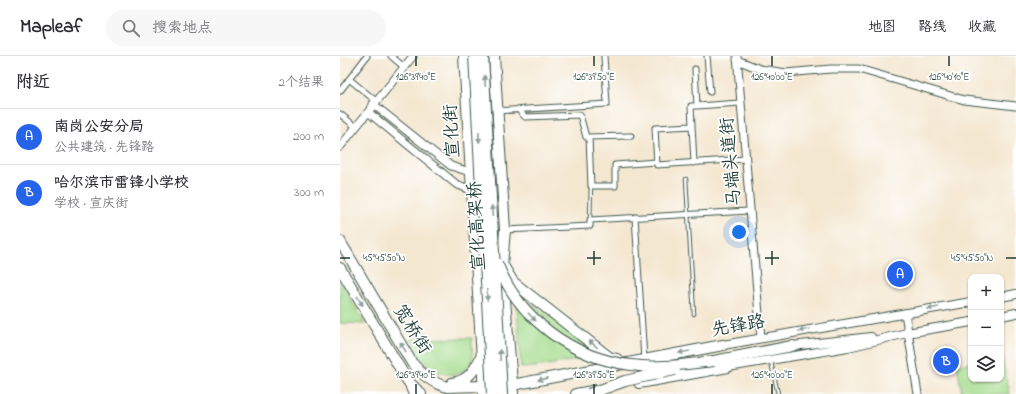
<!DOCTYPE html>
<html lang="zh">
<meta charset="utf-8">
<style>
:root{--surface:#fff;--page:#f7f7f7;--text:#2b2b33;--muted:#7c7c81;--line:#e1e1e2;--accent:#2563eb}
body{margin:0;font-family:"Indie Flower","LXGW WenKai TC",sans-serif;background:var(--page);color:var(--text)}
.controls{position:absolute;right:12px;bottom:12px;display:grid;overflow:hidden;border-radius:8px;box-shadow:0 1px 3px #0004}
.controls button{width:36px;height:36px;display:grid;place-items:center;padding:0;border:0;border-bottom:1px solid var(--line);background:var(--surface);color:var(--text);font:20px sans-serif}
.you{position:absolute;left:399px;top:176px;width:14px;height:14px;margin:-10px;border:3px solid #fff;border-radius:50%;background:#1a73e8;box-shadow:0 0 0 6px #1a73e833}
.badge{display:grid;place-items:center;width:26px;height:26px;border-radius:50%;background:var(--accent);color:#fff;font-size:13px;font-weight:700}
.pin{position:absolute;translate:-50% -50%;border:2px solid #fff;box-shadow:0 1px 4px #0006}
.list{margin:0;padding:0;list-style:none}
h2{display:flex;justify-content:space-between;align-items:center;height:52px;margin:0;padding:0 16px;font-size:17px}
h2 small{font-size:13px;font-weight:400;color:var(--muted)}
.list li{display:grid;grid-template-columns:26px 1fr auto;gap:12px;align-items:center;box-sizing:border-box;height:56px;padding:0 16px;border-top:1px solid var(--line)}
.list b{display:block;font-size:15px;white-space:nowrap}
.list p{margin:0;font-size:13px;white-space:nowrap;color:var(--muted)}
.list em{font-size:13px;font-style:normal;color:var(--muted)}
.icon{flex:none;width:22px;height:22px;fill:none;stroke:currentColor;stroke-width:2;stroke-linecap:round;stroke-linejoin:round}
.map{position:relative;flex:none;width:676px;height:338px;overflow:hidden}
header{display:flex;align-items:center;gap:24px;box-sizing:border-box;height:56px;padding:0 20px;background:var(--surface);border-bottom:1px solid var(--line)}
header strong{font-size:19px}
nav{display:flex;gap:22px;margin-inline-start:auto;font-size:14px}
.search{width:280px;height:36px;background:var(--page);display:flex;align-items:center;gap:10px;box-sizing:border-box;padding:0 14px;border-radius:22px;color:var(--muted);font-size:15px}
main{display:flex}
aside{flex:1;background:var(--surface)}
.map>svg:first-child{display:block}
.green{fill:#a5dc8d;stroke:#628c60}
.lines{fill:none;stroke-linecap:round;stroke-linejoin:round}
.lane-casing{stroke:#3f564b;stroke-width:4.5}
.street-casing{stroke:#3f564b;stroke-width:7}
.secondary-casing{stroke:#3f564b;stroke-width:9}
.primary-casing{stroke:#3f564b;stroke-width:10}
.highway-casing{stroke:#3f564b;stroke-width:12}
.lane{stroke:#fff;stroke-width:2.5}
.street{stroke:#fff;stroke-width:5}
.secondary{stroke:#fff;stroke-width:7}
.primary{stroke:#fff;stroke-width:8}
.highway{stroke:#fff;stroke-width:10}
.highway-bridge-casing{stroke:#3f564b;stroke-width:12;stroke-linecap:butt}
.highway-bridge{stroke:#fff;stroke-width:10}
.oneway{fill:#8f9e9a}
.ticks{fill:none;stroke:#1f3d34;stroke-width:1.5}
.labels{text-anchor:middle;stroke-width:3.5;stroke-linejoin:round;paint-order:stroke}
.street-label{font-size:18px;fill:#1f3d34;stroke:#fff}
.ticks-label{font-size:10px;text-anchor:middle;fill:#1f3d34;stroke:#fff;stroke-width:3.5;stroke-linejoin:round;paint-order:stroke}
</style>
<header>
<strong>Mapleaf</strong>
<div class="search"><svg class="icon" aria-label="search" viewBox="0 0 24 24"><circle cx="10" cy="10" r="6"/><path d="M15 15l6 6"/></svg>搜索地点</div>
<nav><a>地图</a><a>路线</a><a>收藏</a></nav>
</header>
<main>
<aside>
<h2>附近<small>2个结果</small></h2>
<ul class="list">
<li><span class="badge">A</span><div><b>南岗公安分局</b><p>公共建筑 · 先锋路</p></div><em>200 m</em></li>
<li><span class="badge">B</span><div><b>哈尔滨市雷锋小学校</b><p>学校 · 宣庆街</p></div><em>300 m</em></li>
</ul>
</aside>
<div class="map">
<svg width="676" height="338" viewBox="0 0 676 338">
<rect width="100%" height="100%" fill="#fff"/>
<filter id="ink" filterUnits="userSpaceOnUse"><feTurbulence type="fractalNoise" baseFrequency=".025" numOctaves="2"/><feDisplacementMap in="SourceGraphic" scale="8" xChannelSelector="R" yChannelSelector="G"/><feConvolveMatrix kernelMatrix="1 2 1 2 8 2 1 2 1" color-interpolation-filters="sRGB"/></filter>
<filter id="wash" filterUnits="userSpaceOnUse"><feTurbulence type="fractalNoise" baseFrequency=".012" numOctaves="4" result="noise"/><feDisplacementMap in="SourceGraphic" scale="16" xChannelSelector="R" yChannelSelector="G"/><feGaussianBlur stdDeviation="0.9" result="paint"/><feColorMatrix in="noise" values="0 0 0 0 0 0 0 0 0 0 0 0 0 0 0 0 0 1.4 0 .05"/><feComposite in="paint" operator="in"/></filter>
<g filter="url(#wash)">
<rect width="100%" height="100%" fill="#f4e7d0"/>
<path class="green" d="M0 224 25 268 0 267Z
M176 237 217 265 251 293 249 302 196 311 181 312Z
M132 282C132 289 133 297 132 304 130 310 125 316 119 317 96 324 77 303 70 283Z
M661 301H662L670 338H622L617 309 631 307V323H661Z"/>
</g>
<g filter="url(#ink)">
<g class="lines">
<g class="lane-casing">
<path id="lane" d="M346 123 354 258
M250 163 251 130
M431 306 438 338"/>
</g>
<g class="street-casing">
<path id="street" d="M51 0 64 11
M367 0 370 36
M9 23 36 45
M0 35 27 0
M357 50 400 47
M178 53 185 61 240 59 246 81 291 80
M157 55 267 48 264 0
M0 58 16 71
M352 70 315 72 317 109 405 103
M249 81 251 130H275V109L316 106
M354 107 351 50H357L355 13
M295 161 304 303
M165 174 250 170V164L409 155"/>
</g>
<g class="secondary-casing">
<path id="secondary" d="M397 0 421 282
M397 4 420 13 446 17 491 13H519L624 44 676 50
M33 48 111 110 130 116
M28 56 116 128 131 134
M0 91 73 0
M565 257 578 338
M68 327 72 338"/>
</g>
<g class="primary-casing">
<path id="primary" d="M661 241 676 238
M661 260 676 257
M383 289 631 246
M452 290 531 281
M388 311 508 291 567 277 631 266"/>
</g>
<g class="highway-casing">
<path id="highway" d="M124 0 144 338
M154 0 165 174 162 209 173 338
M0 185 72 307C82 319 92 327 107 331L172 329 383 289
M164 211 173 226 269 301 277 303
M0 212 67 324 81 338
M374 305 452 290
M112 327C129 324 134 315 141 301
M299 327 388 311
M236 338 257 334"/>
</g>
<use href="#lane" class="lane"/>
<use href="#street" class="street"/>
<use href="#secondary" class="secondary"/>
<use href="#primary" class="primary"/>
<use href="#highway" class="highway"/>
<g class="highway-bridge-casing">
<path id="highway-bridge" d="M134 0 152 338
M143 0 162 338
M157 207C179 263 232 302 291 309 318 313 347 308 374 305
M249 338 285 325 335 314"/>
</g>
<use href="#highway-bridge" class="highway-bridge"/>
</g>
<defs><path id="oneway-solid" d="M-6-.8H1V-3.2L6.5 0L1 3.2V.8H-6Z"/></defs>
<g class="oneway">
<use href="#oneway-solid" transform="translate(145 25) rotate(-93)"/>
<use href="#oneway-solid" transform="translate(139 81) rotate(87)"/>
<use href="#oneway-solid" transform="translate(152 155) rotate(-93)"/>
<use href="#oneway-solid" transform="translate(147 239) rotate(87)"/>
<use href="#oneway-solid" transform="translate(20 245) rotate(59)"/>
<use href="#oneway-solid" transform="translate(593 252) rotate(170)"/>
<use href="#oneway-solid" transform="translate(192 261) rotate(46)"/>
<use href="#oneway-solid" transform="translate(464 274) rotate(170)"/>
<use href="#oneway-solid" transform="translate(253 288) rotate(-142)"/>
<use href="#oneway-solid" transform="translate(63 291) rotate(-121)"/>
<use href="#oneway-solid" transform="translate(344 296) rotate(170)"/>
<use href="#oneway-solid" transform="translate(160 299) rotate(-93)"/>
<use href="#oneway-solid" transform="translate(203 323) rotate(169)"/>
</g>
</g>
<path class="ticks" d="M76 0V10M254 0V10M432 0V10M609 0V10M254 195V209M432 195V209M0 202H10M247 202H261M425 202H439M666 202H676M76 328V338M254 328V338M432 328V338"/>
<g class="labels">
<g class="street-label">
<text transform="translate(111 75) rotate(-93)" y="6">宣化街</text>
<text transform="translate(390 106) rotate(-95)" y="6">马端头道街</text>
<text transform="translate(136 170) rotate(-93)" y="6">宣化高架桥</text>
<text transform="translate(398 269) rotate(-10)" y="6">先锋路</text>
<text transform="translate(73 273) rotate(58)" y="6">宽桥街</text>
</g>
</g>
<g class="ticks-label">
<text x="76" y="24">126°39'40"E</text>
<text x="254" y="24">126°39'50"E</text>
<text x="432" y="24">126°40'00"E</text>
<text x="609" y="24">126°40'10"E</text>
<text x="44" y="205">45°45'50"N</text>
<text x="632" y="205">45°45'50"N</text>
<text x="76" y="322">126°39'40"E</text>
<text x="254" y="322">126°39'50"E</text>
<text x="432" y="322">126°40'00"E</text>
</g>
</svg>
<div class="controls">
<button>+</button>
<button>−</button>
<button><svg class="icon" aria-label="layers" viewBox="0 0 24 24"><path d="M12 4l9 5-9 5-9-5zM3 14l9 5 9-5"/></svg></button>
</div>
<div class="you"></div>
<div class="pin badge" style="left:560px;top:218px">A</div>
<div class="pin badge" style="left:606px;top:305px">B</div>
</div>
</main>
